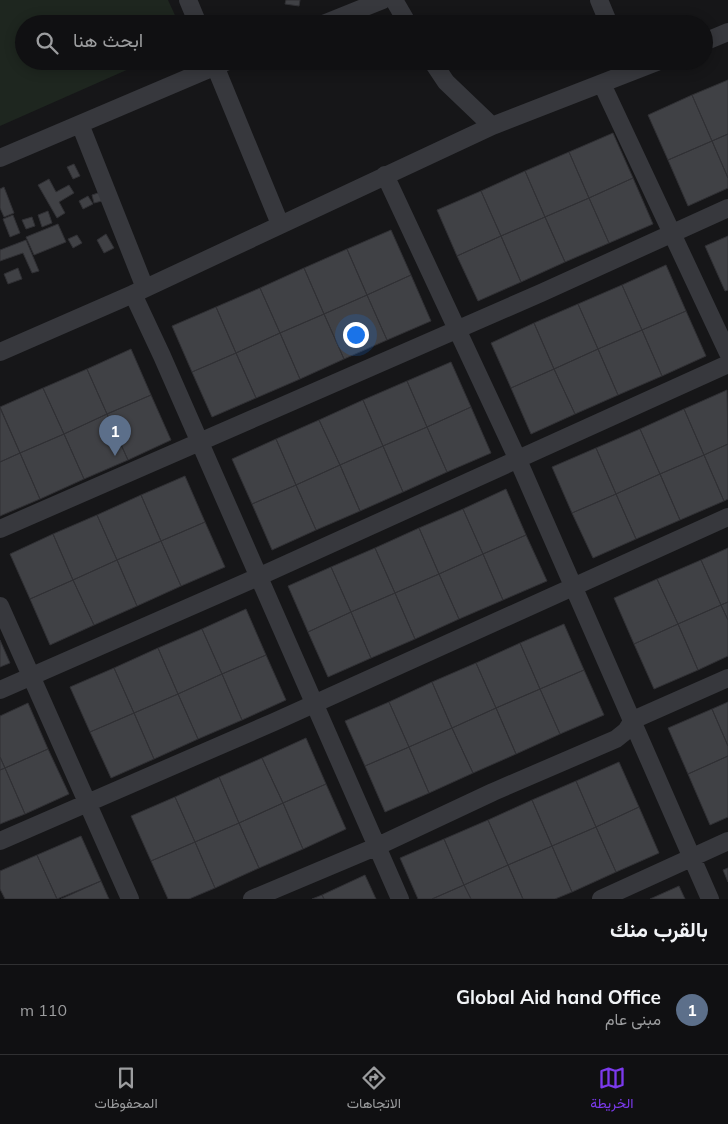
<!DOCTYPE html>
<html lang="ar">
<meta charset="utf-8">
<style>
:root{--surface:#101012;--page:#19191b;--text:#f1f3f6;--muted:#9c9d9f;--line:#303032;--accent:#7c3aed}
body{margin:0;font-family:Mulish,Vazirmatn,sans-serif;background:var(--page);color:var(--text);direction:rtl}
.you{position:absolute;left:355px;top:334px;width:18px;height:18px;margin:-12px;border:4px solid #fff;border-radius:50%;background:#1a73e8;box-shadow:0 0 0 8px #1a73e833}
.badge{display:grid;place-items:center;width:32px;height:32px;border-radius:50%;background:var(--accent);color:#fff;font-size:16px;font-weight:700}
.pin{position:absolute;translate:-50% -41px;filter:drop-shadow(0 1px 2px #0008)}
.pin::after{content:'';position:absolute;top:26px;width:18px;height:15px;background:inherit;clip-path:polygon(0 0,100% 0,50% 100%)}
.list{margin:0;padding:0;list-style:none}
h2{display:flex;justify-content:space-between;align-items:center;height:65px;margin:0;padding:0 20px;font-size:21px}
h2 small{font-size:16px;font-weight:400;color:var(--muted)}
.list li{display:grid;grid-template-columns:32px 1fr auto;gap:15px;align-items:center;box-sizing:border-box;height:90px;padding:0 20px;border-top:1px solid var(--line)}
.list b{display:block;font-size:19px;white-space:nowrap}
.list p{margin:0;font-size:16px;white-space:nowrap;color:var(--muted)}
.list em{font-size:16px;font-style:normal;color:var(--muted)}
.icon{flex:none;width:28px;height:28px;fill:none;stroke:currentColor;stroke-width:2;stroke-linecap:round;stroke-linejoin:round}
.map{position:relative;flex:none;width:728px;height:899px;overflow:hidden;direction:ltr}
.search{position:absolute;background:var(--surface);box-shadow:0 2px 12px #0003;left:15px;right:15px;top:15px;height:55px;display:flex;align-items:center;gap:12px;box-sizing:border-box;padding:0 18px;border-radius:28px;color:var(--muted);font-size:19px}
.sheet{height:155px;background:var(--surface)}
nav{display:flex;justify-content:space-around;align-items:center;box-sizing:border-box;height:70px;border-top:1px solid var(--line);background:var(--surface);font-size:14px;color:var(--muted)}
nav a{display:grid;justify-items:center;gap:2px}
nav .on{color:var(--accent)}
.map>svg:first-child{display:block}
.green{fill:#1e261f}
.building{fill:#404145;stroke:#303034}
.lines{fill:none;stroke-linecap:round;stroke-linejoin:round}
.minor{stroke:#37383d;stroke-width:18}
</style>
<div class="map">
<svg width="728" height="899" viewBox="0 0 728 899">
<rect width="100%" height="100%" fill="#161618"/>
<path class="green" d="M0 0H168L179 24H24V61H147L0 126Z"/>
<path class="building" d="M286 0H300L299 6 285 4Z
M728 80V134L712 141 692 95Z
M692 95 712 141 668 160 648 115Z
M613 133 633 178 589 198 569 152Z
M728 134V178L712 141Z
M712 141 728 178V188L688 206 668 160Z
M569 152 589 198 545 217 525 171Z
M74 164 80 176 73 179 67 167Z
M525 171 545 217 501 236 481 191Z
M633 178 653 224 609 243 589 198Z
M49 179 56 192 69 185 74 193 59 202 65 213 57 218 38 185Z
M4 187 14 213 4 217 0 208V189Z
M104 191 106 200 94 203 92 195Z
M481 191 501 236 457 256 437 210Z
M88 196 93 204 83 209 79 201Z
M589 198 609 243 565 262 545 217Z
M48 211 52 223 42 227 38 215Z
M13 215 20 233 10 237 3 219Z
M32 217 35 226 26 229 22 220Z
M545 217 565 262 521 282 501 236Z
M58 224 66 242 34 255 26 237Z
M391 230 411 275 367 295 347 249Z
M106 234 114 248 104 253 97 240Z
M77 235 82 243 73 248 68 239Z
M501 236 521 282 478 301 457 256Z
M728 236V290L725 291 705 246Z
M26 240 39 271 32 273 23 253 0 261V250Z
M347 249 367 295 324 314 304 268Z
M666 265 686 311 642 330 622 285Z
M18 268 22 279 8 284 4 274Z
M304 268 324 314 280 333 260 288Z
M411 275 431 321 387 340 367 295Z
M622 285 642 330 598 349 578 304Z
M260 288 280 333 236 353 216 307Z
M367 295 387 340 344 359 324 314Z
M578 304 598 349 554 369 534 323Z
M216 307 236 353 192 372 172 326Z
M686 311 706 356 662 376 642 330Z
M324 314 344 359 300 379 280 333Z
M534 323 554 369 511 388 491 343Z
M642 330 662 376 618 395 598 349Z
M280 333 300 379 256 398 236 353Z
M131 349 151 395 107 414 87 369Z
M598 349 618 395 575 414 554 369Z
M236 353 256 398 212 417 192 372Z
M451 362 471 407 427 427 407 381Z
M87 369 107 414 64 434 43 388Z
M554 369 575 414 531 434 511 388Z
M407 381 427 427 383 446 363 400Z
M43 388 64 434 20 453 0 407Z
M727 390 728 444 704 455 684 409Z
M151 395 171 440 128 460 107 414Z
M363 400 383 446 340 465 319 420Z
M471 407 491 453 447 472 427 427Z
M0 408 20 453 0 462Z
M684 409 704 455 660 474 640 429Z
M107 414 128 460 84 479 64 434Z
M319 420 340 465 296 485 276 439Z
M427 427 447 472 403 492 383 446Z
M640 429 660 474 616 494 596 448Z
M64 434 84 479 40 499 20 453Z
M276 439 296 485 252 504 232 459Z
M728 444V499L724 501 704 455Z
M383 446 403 492 360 511 340 465Z
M596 448 616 494 572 513 552 467Z
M20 453 40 499 0 516V462Z
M704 455 724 501 680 520 660 474Z
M340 465 360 511 316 530 296 485Z
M660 474 680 520 636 539 616 494Z
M185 476 205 522 161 541 141 495Z
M296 485 316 530 272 550 252 504Z
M506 489 526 535 483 554 463 509Z
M616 494 636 539 593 558 572 513Z
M141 495 161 541 117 560 97 515Z
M463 509 483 554 439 574 419 528Z
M97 515 117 560 73 580 53 534Z
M205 522 225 567 181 586 161 541Z
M419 528 439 574 395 593 375 548Z
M53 534 73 580 30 599 10 554Z
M526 535 547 581 503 600 483 554Z
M161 541 181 586 137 606 117 560Z
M375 548 395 593 351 612 331 567Z
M728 548V602L721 605 701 560Z
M483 554 503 600 459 619 439 574Z
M117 560 137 606 94 625 73 580Z
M701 560 721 605 678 624 657 579Z
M331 567 351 612 308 632 288 586Z
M439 574 459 619 415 639 395 593Z
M657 579 678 624 634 644 614 598Z
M73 580 94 625 50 645 30 599Z
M395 593 415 639 371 658 351 612Z
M728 602V620L721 605Z
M721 605 728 620V656L698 670 678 624Z
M246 609 266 655 222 674 202 629Z
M351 612 371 658 328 677 308 632Z
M564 624 584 670 540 689 520 643Z
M678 624 698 670 654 689 634 644Z
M202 629 222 674 178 694 158 648Z
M0 640 10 663 0 667Z
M520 643 540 689 496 708 476 663Z
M158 648 178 694 134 713 114 668Z
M266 655 286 700 242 720 222 674Z
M476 663 496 708 452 728 432 682Z
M114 668 134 713 90 732 70 687Z
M584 670 604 715 560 734 540 689Z
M222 674 242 720 198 739 178 694Z
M432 682 452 728 409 747 389 702Z
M540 689 560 734 516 754 496 708Z
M178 694 198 739 154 759 134 713Z
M389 702 409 747 365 766 345 721Z
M728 702V746L712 709Z
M28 703 48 749 5 768 0 757V716Z
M496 708 516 754 473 773 452 728Z
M712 709 728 746V756L688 774 668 728Z
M134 713 154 759 111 778 90 732Z
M452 728 473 773 429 793 409 747Z
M306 738 326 784 283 803 262 758Z
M409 747 429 793 385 812 365 766Z
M48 749 69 794 25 814 5 768Z
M728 756V817L710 825 688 774Z
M0 757 5 768 0 770Z
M262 758 283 803 239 823 219 777Z
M619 762 639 807 596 827 576 781Z
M5 768 25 814 0 824V770Z
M219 777 239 823 195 842 175 797Z
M576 781 596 827 552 846 532 800Z
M326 784 346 829 303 849 283 803Z
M175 797 195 842 151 861 131 816Z
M532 800 552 846 508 865 488 820Z
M283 803 303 849 259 868 239 823Z
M639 807 659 853 616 872 596 827Z
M488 820 508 865 464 885 444 839Z
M239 823 259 868 215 888 195 842Z
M596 827 616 872 572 892 552 846Z
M81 836 101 881 57 899 37 855Z
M444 839 464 885 432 899H418L400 858Z
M195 842 215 888 189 899H168L151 861Z
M552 846 572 892 555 899H523L508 865Z
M37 855 57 899H5L0 889V871Z
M508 865 523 899H471L464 885Z
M728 868V882L723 870Z
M365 875 376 899H324L322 895Z
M101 881 109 899H61Z
M464 885 471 899H432Z
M679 886 685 899H650Z
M322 895 324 899H312Z"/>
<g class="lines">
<path class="minor" d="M188 0 198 24
M394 0 408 24
M599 0 609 24
M323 24 383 0
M704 42 728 32
M213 61 280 224
M432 61 446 82 492 126
M602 84 728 353
M80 124 145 288
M0 158 228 61
M385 175 518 460 710 899
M133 294 162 356 400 899
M0 352 133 294 492 126 659 61
M0 529 541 293 728 208
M0 606 130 899
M0 690 258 577 728 364
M0 841 274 722 728 517
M252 899 378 846 493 792 616 739 626 731 633 720 728 678
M601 899 728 841"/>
</g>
</svg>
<div class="you"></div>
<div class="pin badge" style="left:115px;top:456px;background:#5c6f8a">1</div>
<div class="search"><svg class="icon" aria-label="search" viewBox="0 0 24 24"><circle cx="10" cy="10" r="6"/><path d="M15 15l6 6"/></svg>ابحث هنا</div>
</div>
<section class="sheet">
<h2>بالقرب منك<small></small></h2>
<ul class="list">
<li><span class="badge" style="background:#5c6f8a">1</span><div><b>Global Aid hand Office</b><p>مبنى عام</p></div><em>110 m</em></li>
</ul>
</section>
<nav>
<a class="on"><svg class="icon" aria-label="map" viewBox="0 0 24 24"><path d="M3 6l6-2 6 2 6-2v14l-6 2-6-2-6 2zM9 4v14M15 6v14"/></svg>الخريطة</a>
<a><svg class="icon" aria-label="directions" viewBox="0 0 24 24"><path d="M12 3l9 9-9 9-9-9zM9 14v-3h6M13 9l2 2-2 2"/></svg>الاتجاهات</a>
<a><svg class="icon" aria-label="saved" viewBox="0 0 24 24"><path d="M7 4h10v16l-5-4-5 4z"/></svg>المحفوظات</a>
</nav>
